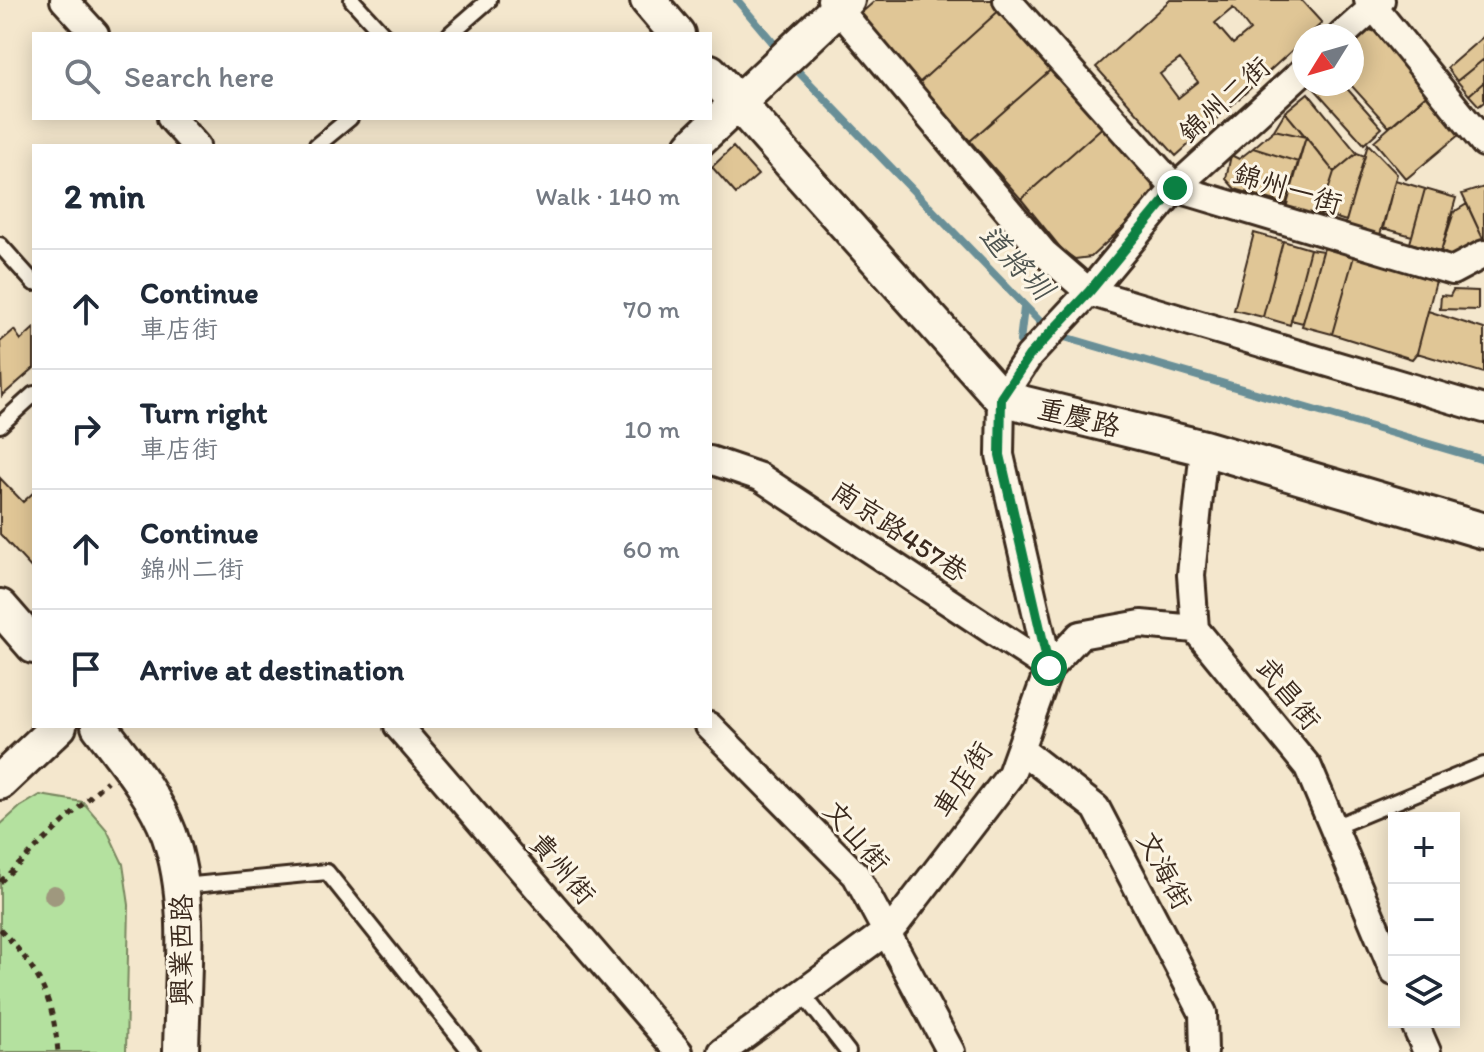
<!DOCTYPE html>
<meta charset="utf-8">
<style>
:root{--surface:#fff;--page:#f6f6f7;--text:#1f2937;--muted:#747a83;--line:#e0e1e3}
body{margin:0;font-family:Itim,"LXGW WenKai TC",sans-serif;background:var(--page);color:var(--text)}
.controls{position:absolute;right:24px;bottom:24px;display:grid;overflow:hidden;border-radius:0px;box-shadow:0 4px 20px #0003}
.controls button{width:72px;height:72px;display:grid;place-items:center;padding:0;border:0;border-bottom:2px solid var(--line);background:var(--surface);color:var(--text);font:40px sans-serif}
.compass{position:absolute;left:1292px;top:24px;width:72px;height:72px;border-radius:50%;background:var(--surface);box-shadow:0 4px 20px #0003;rotate:233deg}
.stop{position:absolute;width:24px;height:24px;margin:-18px;border:6px solid #0b8043;border-radius:50%;background:#fff}
.stop.end{background:#0b8043;border-color:#fff;box-shadow:0 2px 8px #0008}
.list{margin:0;padding:0;list-style:none}
h2{display:flex;justify-content:space-between;align-items:center;height:104px;margin:0;padding:0 32px;font-size:34px}
h2 small{font-size:26px;font-weight:400;color:var(--muted)}
.list li{display:grid;grid-template-columns:52px 1fr auto;gap:24px;align-items:center;box-sizing:border-box;height:120px;padding:0 32px;border-top:2px solid var(--line)}
.list b{display:block;font-size:30px;white-space:nowrap}
.list p{margin:0;font-size:26px;white-space:nowrap;color:var(--muted)}
.list em{font-size:26px;font-style:normal;color:var(--muted)}
.icon{flex:none;width:44px;height:44px;fill:none;stroke:currentColor;stroke-width:2;stroke-linecap:round;stroke-linejoin:round}
.map{position:relative;flex:none;width:1484px;height:1052px;overflow:hidden}
.search{position:absolute;background:var(--surface);box-shadow:0 4px 20px #0003;left:32px;top:32px;width:680px;height:88px;display:flex;align-items:center;gap:20px;box-sizing:border-box;padding:0 28px;border-radius:0px;color:var(--muted);font-size:30px}
.panel{position:absolute;background:var(--surface);box-shadow:0 4px 20px #0003;left:32px;top:144px;width:680px;height:584px;border-radius:0px}
.map>svg:first-child{display:block}
.green{fill:#b4e19f;stroke:#78865e;stroke-width:2}
.lines{fill:none;stroke-linecap:round;stroke-linejoin:round}
.stream{stroke:#698f97;stroke-width:8}
.building{fill:#e0c696;stroke:#3b2a1e;stroke-width:2;fill-rule:evenodd}
.service-casing{stroke:#3b2a1e;stroke-width:20}
.minor-casing{stroke:#3b2a1e;stroke-width:32}
.tertiary-casing{stroke:#3b2a1e;stroke-width:40}
.path{stroke:#3b2a1e;stroke-width:5;stroke-dasharray:6 6;stroke-linecap:butt}
.service{stroke:#fcf5e5;stroke-width:14}
.minor{stroke:#fcf5e5;stroke-width:26}
.tertiary{stroke:#fcf5e5;stroke-width:34}
.tree{fill:#9f987e}
.route{stroke:#0b8043;stroke-width:10}
.labels{text-anchor:middle;stroke-width:6;stroke-linejoin:round;paint-order:stroke}
.street-label{font-size:28px;fill:#3b2a1e;stroke:#fcf5e5}
.water-label{font-size:30px;font-style:italic;fill:#4e5450;stroke:#fcf5e5}
</style>
<div class="map">
<svg width="1484" height="1052" viewBox="0 0 1484 1052">
<rect width="100%" height="100%" fill="#f4e7cd"/>
<filter id="ink" filterUnits="userSpaceOnUse"><feTurbulence type="fractalNoise" baseFrequency=".0125" numOctaves="2"/><feDisplacementMap in="SourceGraphic" scale="16" xChannelSelector="R" yChannelSelector="G"/><feConvolveMatrix kernelMatrix="1 2 1 2 8 2 1 2 1" color-interpolation-filters="sRGB"/></filter>
<g filter="url(#ink)">
<path class="green" d="M40 795 83 802 107 830 123 864 129 905 126 1052H0V825L20 807Z"/>
<g class="lines">
<path class="stream" d="M737 0 780 51
M792 65 1051 333 1484 460
M1020 341 1024 308"/>
</g>
<path class="building" d="M876 0H997L1003 7 919 83 860 14Z
M1170 0H1301L1322 23 1176 156 1096 67ZM1233 8 1250 30 1233 44 1215 23ZM1180 59 1198 82 1178 98 1160 74Z
M1003 7 1055 66 970 141 919 83Z
M1366 29 1384 34 1432 90 1389 127 1350 84 1352 41Z
M1484 36V59L1457 81 1447 68Z
M1484 59V82L1469 95 1457 81Z
M1055 66 1106 124 1021 199 970 141Z
M1484 82V102L1479 106 1469 95Z
M1314 84H1343L1382 128 1364 144 1312 86Z
M1432 90 1466 129 1406 179 1374 141Z
M1308 93 1357 153 1334 172 1285 112Z
M1285 112 1306 137 1274 130Z
M1106 124 1152 171 1154 192 1138 213 1091 257 1075 259 1063 251 1021 199Z
M1274 130 1306 137 1298 162 1253 148Z
M1306 137 1334 172 1319 218 1286 208Z
M1368 144 1397 174 1380 235 1345 225Z
M733 147 758 175 736 194 712 167Z
M1253 148 1298 162 1286 204 1235 189 1226 179 1231 155 1239 159Z
M1357 153 1365 156 1346 221 1321 213 1334 172Z
M1395 180 1425 189 1412 236 1383 228Z
M1484 187V241L1462 194Z
M1425 189 1456 198 1441 251 1410 243Z
M1467 204 1484 241 1452 257 1441 251 1454 212Z
M1254 233 1283 241 1263 317 1234 310Z
M1283 241 1310 249 1290 325 1263 317Z
M1324 248 1354 256 1332 334 1302 326Z
M1310 249 1323 251 1303 323 1291 320Z
M1354 256 1437 277 1417 353 1412 359 1332 334Z
M1453 290 1478 291V310L1440 309 1441 295 1450 296Z
M1428 311 1484 329V373L1417 353Z
M34 328V368L2 396 0 342 14 330 21 340Z
M0 478 23 502 34 492V571L0 534Z"/>
<g class="lines">
<g class="service-casing">
<path id="service" d="M352 0 383 34
M450 34 489 0
M316 146 350 118
M0 245 34 283
M0 425 34 394
M1334 827 1484 765
M183 886 327 872 471 1052
M802 993 848 1052"/>
</g>
<g class="minor-casing">
<path id="minor" d="M64 0 95 34
M831 0 1044 253 1089 292 1484 409
M1007 0 1175 188 1452 271 1484 254
M1368 0 1484 143
M1341 36 1381 0
M171 118 196 146
M1204 448 1191 575 1195 629 1308 767 1394 972
M710 460 760 477 1049 668 1080 635 1141 624 1195 629
M398 726 679 1052
M709 726 856 875 951 1052
M1020 749 1096 808 1203 1013 1204 1052
M1414 1022 1427 1052
M722 1052 895 925 1011 774 1049 668 1000 455 1001 398 1029 356 1089 292 1175 188 1304 70"/>
</g>
<g class="tertiary-casing">
<path id="tertiary" d="M648 0 677 34
M710 72 1001 398 1204 448 1484 531
M692 146 847 0
M0 607 34 646
M99 726C124 759 154 794 169 834 193 901 182 981 181 1052
M0 782 59 726"/>
</g>
<path class="path" d="M0 882 107 781
M0 929C38 969 53 996 58 1052"/>
<use href="#service" class="service"/>
<use href="#minor" class="minor"/>
<use href="#tertiary" class="tertiary"/>
</g>
<circle class="tree" cx="54" cy="895" r="10"/>
</g>
<g class="lines" filter="url(#ink)">
<path class="route" d="M1049 668 1000 455 1001 398 1029 356 1089 292 1175 188"/>
</g>
<g class="labels">
<g class="street-label">
<text transform="translate(1224 99) rotate(-42)" y="10">錦州二街</text>
<text transform="translate(1288 188) rotate(17)" y="10">錦州一街</text>
<text transform="translate(1079 417) rotate(14)" y="10">重慶路</text>
<text transform="translate(900 531) rotate(34)" y="10">南京路457巷</text>
<text transform="translate(1289 693) rotate(51)" y="10">武昌街</text>
<text transform="translate(962 779) rotate(-57)" y="10">車店街</text>
<text transform="translate(857 836) rotate(49)" y="10">文山街</text>
<text transform="translate(563 868) rotate(49)" y="10">貴州街</text>
<text transform="translate(1165 870) rotate(62)" y="10">文海街</text>
<text transform="translate(181 950) rotate(-90)" y="10">興業西路</text>
</g>
<g class="water-label">
<text transform="translate(1016 262) rotate(46)" y="10">道將圳</text>
</g>
</g>
</svg>
<div class="controls">
<button>+</button>
<button>−</button>
<button><svg class="icon" aria-label="layers" viewBox="0 0 24 24"><path d="M12 4l9 5-9 5-9-5zM3 14l9 5 9-5"/></svg></button>
</div>
<svg class="compass" viewBox="-18 -18 36 36"><path d="M0-13l5 13h-10z" fill="#e53935"/><path d="M0 13l5-13h-10z" fill="#747a83"/></svg>
<div class="stop" style="left:1049px;top:668px"></div>
<div class="stop end" style="left:1175px;top:188px"></div>
<div class="search"><svg class="icon" aria-label="search" viewBox="0 0 24 24"><circle cx="10" cy="10" r="6"/><path d="M15 15l6 6"/></svg>Search here</div>
<section class="panel">
<h2>2 min<small>Walk · 140 m</small></h2>
<ul class="list">
<li><svg class="icon" aria-label="ahead" viewBox="0 0 24 24"><path d="M12 20V5M6 11l6-6 6 6"/></svg><div><b>Continue</b><p>車店街</p></div><em>70 m</em></li>
<li><svg class="icon" aria-label="right" viewBox="0 0 24 24"><path d="M7 20v-9h11M14 6l5 5-5 5"/></svg><div><b>Turn right</b><p>車店街</p></div><em>10 m</em></li>
<li><svg class="icon" aria-label="ahead" viewBox="0 0 24 24"><path d="M12 20V5M6 11l6-6 6 6"/></svg><div><b>Continue</b><p>錦州二街</p></div><em>60 m</em></li>
<li><svg class="icon" aria-label="arrive" viewBox="0 0 24 24"><path d="M6 21V4h12l-3 4 3 4H6"/></svg><div><b>Arrive at destination</b></div></li>
</ul>
</section>
</div>
